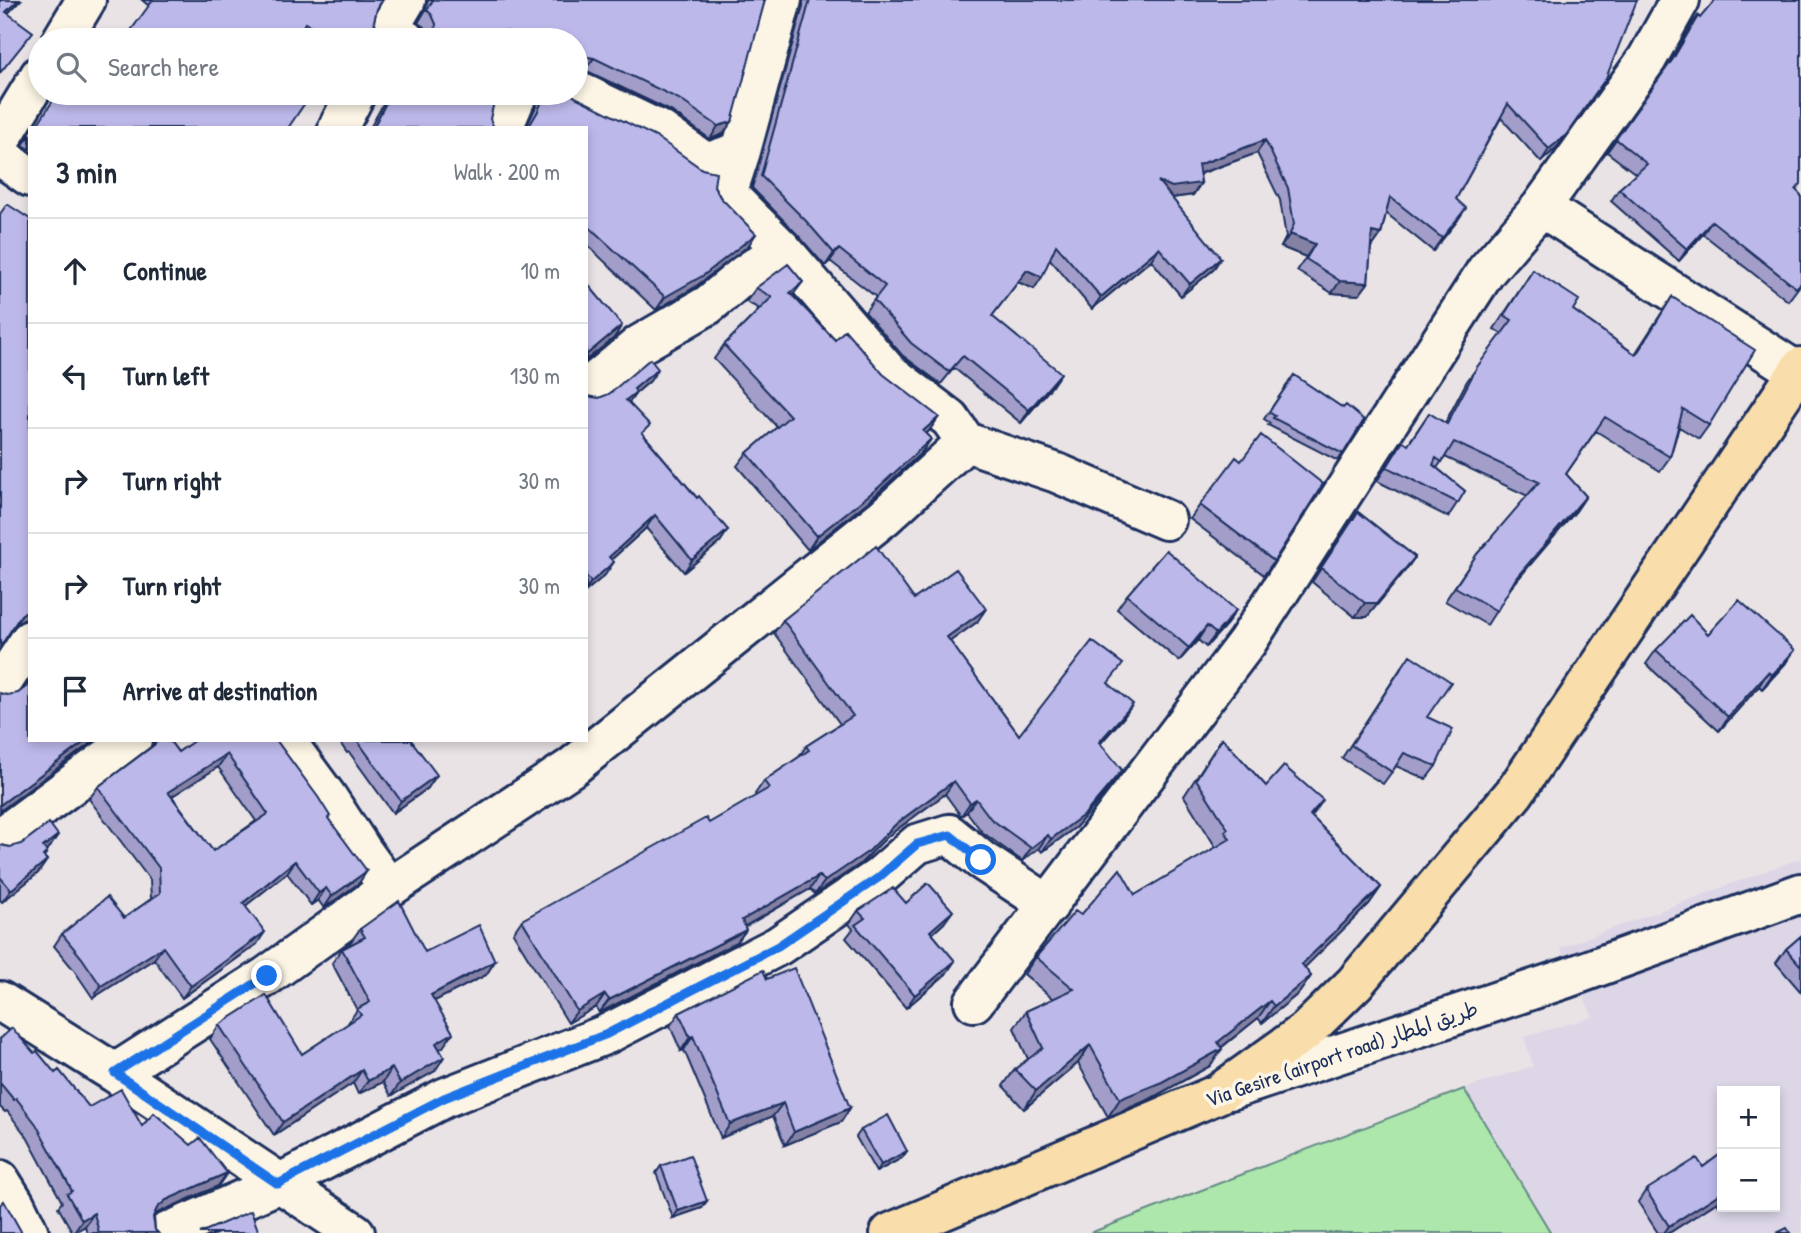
<!DOCTYPE html>
<meta charset="utf-8">
<style>
:root{--surface:#fff;--page:#f6f6f7;--text:#1f2937;--muted:#747a83;--line:#e0e1e3}
body{margin:0;font-family:"Patrick Hand","Playpen Sans Arabic",sans-serif;background:var(--page);color:var(--text)}
.controls{position:absolute;right:21px;bottom:21px;display:grid;overflow:hidden;border-radius:0px;box-shadow:0 4px 10px #0003}
.controls button{width:63px;height:63px;display:grid;place-items:center;padding:0;border:0;border-bottom:2px solid var(--line);background:var(--surface);color:var(--text);font:35px sans-serif}
.stop{position:absolute;width:21px;height:21px;margin:-16px;border:5px solid #1a73e8;border-radius:50%;background:#fff}
.stop.end{background:#1a73e8;border-color:#fff;box-shadow:0 2px 7px #0008}
.list{margin:0;padding:0;list-style:none}
h2{display:flex;justify-content:space-between;align-items:center;height:91px;margin:0;padding:0 28px;font-size:30px}
h2 small{font-size:23px;font-weight:400;color:var(--muted)}
.list li{display:grid;grid-template-columns:46px 1fr auto;gap:21px;align-items:center;box-sizing:border-box;height:105px;padding:0 28px;border-top:2px solid var(--line)}
.list b{display:block;font-size:26px;white-space:nowrap}
.list em{font-size:23px;font-style:normal;color:var(--muted)}
.icon{flex:none;width:38px;height:38px;fill:none;stroke:currentColor;stroke-width:2;stroke-linecap:round;stroke-linejoin:round}
.map{position:relative;flex:none;width:1801px;height:1233px;overflow:hidden}
.search{position:absolute;background:var(--surface);box-shadow:0 4px 10px #0003;left:28px;top:28px;width:560px;height:77px;display:flex;align-items:center;gap:18px;box-sizing:border-box;padding:0 24px;border-radius:38px;color:var(--muted);font-size:26px}
.panel{position:absolute;background:var(--surface);box-shadow:0 4px 10px #0003;left:28px;top:126px;width:560px;height:616px;border-radius:0px}
.map>svg:first-child{display:block}
.built{fill:#dcd6e7;fill-rule:evenodd}
.green{fill:#aee7ac;stroke:#648b85;stroke-width:2}
.lines{fill:none;stroke-linecap:round;stroke-linejoin:round}
.minor-casing{stroke:#1b2f5e;stroke-width:44}
.major-casing{stroke:#1b2f5e;stroke-width:44}
.minor{stroke:#fcf5e5;stroke-width:38}
.major{stroke:#f9deab;stroke-width:38}
.wall{fill:#a29ec9;stroke:#1b2f5e;stroke-width:2;fill-rule:evenodd}
.shaded-wall{fill:#8481a4;stroke:#1b2f5e;stroke-width:2}
.building{fill:#bcb8ea;stroke:#1b2f5e;stroke-width:2;fill-rule:evenodd}
.route{stroke:#1a73e8;stroke-width:9}
.labels{text-anchor:middle;stroke-width:7;stroke-linejoin:round;paint-order:stroke}
.street-label{font-size:21px;fill:#1b2f5e;stroke:#fcf5e5}
</style>
<div class="map">
<svg width="1801" height="1233" viewBox="0 0 1801 1233">
<rect width="100%" height="100%" fill="#e9e3e6"/>
<filter id="ink" filterUnits="userSpaceOnUse"><feTurbulence type="fractalNoise" baseFrequency=".0143" numOctaves="2"/><feDisplacementMap in="SourceGraphic" scale="14" xChannelSelector="R" yChannelSelector="G"/><feConvolveMatrix kernelMatrix="1 2 1 2 8 2 1 2 1" color-interpolation-filters="sRGB"/></filter>
<g filter="url(#ink)">
<path class="built" d="M1801 858V1233H1551L1464 1089 1533 1066 1524 1037 1593 1017 1560 948ZM1722 1091H1775V1207H1722Z"/>
<path class="green" d="M1464 1089 1551 1233H1090Z"/>
<g class="lines">
<g class="minor-casing">
<path id="minor" d="M62 40 86 0
M406 40 387 32 406 0
M576 90 661 131 706 163 741 151 727 194 782 249 887 371 950 419 966 442 1057 473 1166 520
M338 128 356 93
M503 128 518 93
M0 141 40 75
M741 151 782 0
M0 156 30 177
M1541 207 1798 372
M586 389 639 345 708 305 744 275 782 249
M0 686 30 640
M285 740 327 797 361 849 389 888
M0 838 132 740
M0 1001 115 1073 355 1233
M974 1002 1247 642 1486 271 1541 207 1647 59 1680 0
M115 1073 267 976 389 888 572 767 884 517 966 442
M1230 1090 1567 978 1801 893
M0 1180 15 1204 29 1233
M166 1233 278 1184 444 1098 607 1034 778 946 878 878 917 844 949 834 981 860 1049 905"/>
</g>
<g class="major-casing">
<path id="major" d="M890 1233 1218 1094 1306 1031 1355 983 1515 792 1801 367"/>
</g>
<use href="#minor" class="minor"/>
<use href="#major" class="major"/>
</g>
<path class="wall" d="M142 0H382L377 9 374 21 378 33 388 40H304L297 36 149 6Z
M428 0H765L723 134 710 139 671 111 585 70 576 69V40H427L428 37 424 27 418 23 425 11Z
M803 0H1637L1557 147 1541 162 1501 118 1456 199 1458 220 1433 251 1386 213 1381 234 1372 247 1371 246 1368 283 1359 295 1332 293 1297 271 1306 257 1281 247 1286 237 1280 200 1257 153 1200 174 1201 183 1193 195 1172 198 1213 270 1181 296 1151 260 1092 309 1050 259 1034 289 1018 282 992 316 1052 386 1021 423 954 368 941 384 902 355 865 312 876 297 830 261 825 266 797 234 752 188 803 6Z
M1698 16 1796 191 1801 284 1788 301 1703 234 1679 261 1611 201 1619 189 1636 174 1607 152 1666 70 1689 28Z
M380 93H477L494 128H370L387 97Z
M542 93H570L575 97 714 186 748 246 695 287 656 310 586 244V128H526Z
M30 135V149L23 145Z
M1533 270 1573 310 1635 354 1672 297 1709 425 1699 439 1679 427 1670 457 1660 471 1596 431 1566 474 1586 496 1576 511 1512 586 1487 625 1445 601 1477 554 1528 496 1445 457 1437 468 1465 491 1448 517 1377 481 1403 441 1408 444 1429 413 1445 423 1467 381 1502 334 1494 329Z
M756 288 793 295 835 340 929 431 926 434 931 439 921 453 870 500 808 550 737 466 747 453 777 427 714 359 724 345 760 309 746 302Z
M1294 375 1343 408 1364 420 1338 461 1268 425 1270 423 1264 419Z
M650 381 636 393 629 403 644 435 697 498 728 530 720 542 684 572 646 528 611 560 605 575 586 591V396L599 398Z
M1200 505 1274 561 1264 575 1190 519Z
M1358 512 1415 557 1405 571 1367 617H1355L1312 582Z
M1127 595 1236 610 1227 624 1206 647 1198 640 1179 661 1117 609Z
M914 599 977 622 950 641 1019 735 1109 684 1124 717 1100 744 1122 770 1113 783 1076 827 1042 852 1039 848 1022 861 982 832 967 812 961 816 945 794 888 836 860 864 815 894 810 889 745 927 746 930 737 942 599 1013 596 1007 568 1023 513 933 522 920 709 823 756 796 755 794 764 781 799 757 806 746 840 724 774 633 783 620Z
M1708 634 1785 664 1762 689 1759 686 1719 731 1646 664 1656 650Z
M1401 668 1436 766 1426 779 1396 766 1383 784 1342 758Z
M1222 738 1266 786 1312 817 1381 887 1369 904 1304 967 1311 976 1299 993 1262 1023 1258 1018 1221 1048 1210 1066 1150 1099 1108 1117 1078 1063 1024 1109 1003 1086 1015 1069 1028 1059 1014 1028 1026 1011 1053 999 1024 974 1036 957 1081 915 1135 895 1213 849 1215 846 1184 796Z
M155 740H169L178 752 276 740 328 819 359 883 324 908 318 900 311 905 287 873 245 906 257 944 182 998 154 959 93 998 74 970 54 946 62 934 124 918 151 899 150 880 89 799 98 787 152 746ZM218 767 256 821 213 851 172 796Z
M338 740H411L428 788 393 813 349 752 347 753Z
M0 845 10 847H50L46 851 47 852 44 857 47 860 38 873 2 902 0 900Z
M906 903 944 923 932 934 946 974 906 1008 846 938 853 929 849 924 858 911Z
M360 929 425 952 495 961 486 975 434 1001 443 1047 440 1049 435 1071 391 1096 383 1082 358 1094 353 1083 274 1135 210 1039 219 1025 302 1054 348 1024V1023L357 1010 332 963 342 949 351 944 350 943Z
M1801 936V992L1776 963 1786 949Z
M767 979 850 1108 841 1122 785 1145 773 1116 721 1138 684 1050 681 1051 670 1026 679 1013Z
M0 1039 34 1053 89 1107 191 1145 227 1173 218 1186 157 1213 154 1216 155 1230 158 1233H87L85 1226 73 1233 58 1207 62 1202 27 1137 7 1111 5 1112 0 1107Z
M861 1130 907 1151 902 1158 876 1172 856 1137Z
M1722 1153V1203L1719 1206 1717 1202 1669 1233H1658L1638 1202 1646 1190 1703 1167Z
M661 1166 702 1208 673 1218 656 1173Z"/>
<path class="shaded-wall" d="M18 0H21L0 22 6 12Z
M582 56 594 58 585 70 576 69V59Z
M1606 78 1557 147 1541 162 1549 149Z
M732 122 723 134 710 139 718 126Z
M1265 140 1257 153 1190 177 1198 165Z
M1158 181 1201 183 1193 195 1164 199Z
M1466 208 1458 220 1433 251 1442 238Z
M1712 221 1703 234 1679 261 1687 249Z
M1372 232 1381 234 1372 247 1363 245Z
M756 234 748 246 695 287 656 310 665 297Z
M1290 234 1315 244 1306 257 1281 247Z
M1159 248 1151 260 1092 309 1101 297Z
M839 249 830 261 825 266 834 253Z
M1221 258 1213 270 1181 296 1190 284Z
M1027 270 1042 277 1034 289 1018 282 983 328Z
M1340 281 1368 283 1359 295 1332 293Z
M803 282 793 295 790 293Z
M622 325 614 338 586 360V355Z
M658 369 650 381 636 393 627 405 618 413 634 389Z
M1061 373 1052 386 1021 423 1029 410Z
M939 417 929 431 914 445 923 431Z
M931 439 921 453 870 500 808 550 817 536Z
M1586 496 1576 511 1507 592 1516 578Z
M655 515 646 528 601 569 609 557Z
M728 530 720 542 684 572 692 560Z
M1415 557 1405 571 1367 617H1355L1365 603Z
M614 562 605 575 586 591V589L591 582Z
M30 608V618L20 621 12 628 21 615Z
M986 609 977 622 938 650 947 637Z
M1236 610 1227 624 1206 647 1216 634Z
M1207 626 1198 640 1179 661 1189 648Z
M1795 650 1785 664 1762 689 1772 675Z
M1768 672 1759 686 1719 731 1728 717Z
M1133 704 1124 717 1090 755 1099 742Z
M87 740H95L0 811V805Z
M227 754 218 767 160 804 168 792Z
M1122 770 1113 783 1076 827 1042 852 1051 839Z
M437 775 428 788 393 813 401 801Z
M954 781 945 794 888 836 860 864 815 894 825 881 897 823Z
M976 799 967 812 961 816 970 803Z
M1323 800 1311 818 1310 815Z
M58 835 50 847 35 860 43 847Z
M1048 835 1039 848 1022 861 1031 848Z
M47 860 38 873 2 902 11 890Z
M295 861 287 873 234 915 243 903Z
M367 871 359 883 324 908 332 896Z
M819 876 810 889 733 933 742 920Z
M1381 887 1369 904 1290 982 1302 964Z
M326 888 318 900 311 905 319 893Z
M953 911 944 923 921 944 930 931Z
M746 930 737 942 599 1013 609 1000Z
M265 932 257 944 182 998 191 986Z
M163 947 154 959 93 998 101 986Z
M495 961 486 975 421 1008 431 995Z
M955 961 946 974 906 1008 915 995Z
M1311 976 1299 993 1262 1023 1274 1006Z
M605 994 596 1007 568 1023 577 1011Z
M1270 1001 1258 1018 1214 1053 1222 1049 1210 1066 1150 1099 1108 1117 1120 1099 1218 1042Z
M453 1033 443 1047 427 1057 436 1043Z
M693 1036 684 1050 681 1051 690 1037Z
M1090 1045 1078 1063 1024 1109 1036 1091Z
M444 1057 435 1071 391 1096 400 1083Z
M392 1068 383 1082 358 1094 368 1081Z
M362 1070 353 1083 274 1135 283 1122Z
M783 1103 773 1116 721 1138 730 1124Z
M850 1108 841 1122 785 1145 794 1132Z
M907 1151 902 1158 876 1172 881 1165Z
M227 1173 218 1186 157 1213 148 1221 157 1208 166 1200Z
M1722 1192V1194L1717 1202 1669 1233H1664L1669 1226Z
M707 1201 702 1208 673 1218 678 1211Z
M94 1213 85 1226 73 1233 82 1220Z"/>
<path class="building" d="M0 0H18L6 12 33 32 0 73Z
M153 0H382L377 9 374 21 378 33 388 40H331L305 23 295 40H124Z
M433 0H765L732 122 718 126 679 99 594 58 582 56 576 59V40H527L506 31 502 40H431L435 36 436 24 432 15 427 10Z
M810 0H1637L1606 78 1566 135 1549 149 1508 104 1456 199 1466 208 1442 238 1390 197 1381 234 1372 232 1368 283 1340 281 1306 259 1315 244 1290 234 1294 224 1288 188 1265 140 1198 165 1201 183 1172 187 1158 181 1221 258 1190 284 1159 248 1101 297 1056 245 1042 277 1027 270 992 316 1061 373 1029 410 963 356 949 372 911 343 874 300 885 286 839 249 834 253 806 221 761 176Z
M1715 0H1801V184L1796 190 1801 195V283L1796 288 1712 221 1687 249 1619 189 1647 164 1616 139 1673 59 1698 16 1700 18Z
M58 93H297L307 100 288 128H35Z
M391 93H477L495 98 490 119 494 128H373Z
M545 93H570L575 97 658 138 702 169 716 172 714 186 720 197 756 234 704 275 665 297 586 224V128H528L538 111Z
M7 204 30 219V608L21 615 0 647V214Z
M788 264 803 282 790 293 835 340 845 330 883 374 939 417 923 431 931 439 879 487 817 536 747 453 790 416 724 345 772 297 756 288Z
M1533 270 1579 300 1573 310 1636 355 1672 297 1755 350 1709 425 1683 409 1670 457 1605 417 1566 474 1586 496 1516 578 1497 611 1455 587 1477 554 1539 482 1454 442 1442 462 1436 458 1433 465 1465 491 1458 503 1387 467 1403 441 1408 445 1429 413 1447 424 1477 367 1512 320 1504 315Z
M586 282 622 325 586 355Z
M650 359 658 369 634 389 636 392 626 400 650 425 642 433 697 498 699 496 728 530 692 560 655 515 609 557 614 562 591 582 586 576V396L599 398 609 394Z
M1294 375 1343 408 1346 405 1364 420 1343 454 1273 418 1275 416 1269 412Z
M1261 435 1323 484 1274 561 1200 505 1236 457 1241 461Z
M1358 512 1415 557 1377 603H1365L1321 568Z
M876 546 914 599 956 569 986 609 947 637 1019 735 1092 641 1123 664 1108 683 1133 704 1099 742 1122 770 1085 814 1051 839 1048 835 1031 848 991 819 976 799 970 803 954 781 897 823 869 851 825 881 819 876 742 920 746 930 609 1000 605 994 577 1011 522 920 706 818 709 823 769 788 764 781 809 750 806 746 853 716 783 620Z
M1166 550 1236 610 1216 634 1207 626 1189 648 1127 595Z
M1739 600 1795 650 1772 675 1768 672 1728 717 1656 650 1690 615 1708 634Z
M1410 655 1451 682 1427 717 1453 729 1436 766 1404 753 1392 772 1351 745Z
M30 681V740H87L0 805V693L7 695 18 693 27 686Z
M1222 738 1266 786 1284 766 1323 800 1310 815 1381 887 1302 964 1311 976 1274 1006 1270 1001 1218 1042 1222 1049 1162 1082 1120 1099 1090 1045 1036 1091 1015 1069 1043 1048 1026 1011 1074 989 1036 957 1075 911 1081 915 1120 869 1135 895 1230 839 1225 831 1228 829 1196 779Z
M158 740H169L178 752 195 740H276L318 797 330 816 328 818 367 871 332 896 326 888 319 893 295 861 243 903 265 932 191 986 163 947 101 986 82 958 62 934 107 897 124 918 160 893 159 868 98 787 154 745ZM227 754 268 814 213 851 168 792Z
M357 740H411L437 775 401 801Z
M49 823 58 835 43 847 47 852 43 856 47 860 11 890 0 877V845L10 847 21 844Z
M928 883 953 911 930 931 955 961 915 995 855 925 865 918 858 911 893 888 906 903Z
M399 901 425 952 479 925 495 961 431 995 453 1033 436 1043 444 1057 400 1083 392 1068 368 1081 362 1070 283 1122 219 1025 266 995 302 1054 361 1015 357 1009 370 1002 342 949 365 937 360 929Z
M1801 936V966L1786 949Z
M794 968 850 1108 794 1132 783 1103 730 1124 693 1036 690 1037 679 1013 763 970 767 979Z
M12 1028 34 1053 37 1051 55 1073 59 1070 89 1107 121 1089 142 1126 154 1113 191 1145 200 1138 227 1173 166 1200 157 1208 153 1217 155 1230 158 1233H99L94 1213 82 1220 67 1194 72 1191 36 1124 16 1098 14 1100 0 1083V1039Z
M888 1115 907 1151 881 1165 861 1130Z
M1722 1153V1192L1669 1226 1646 1190 1697 1158 1703 1167Z
M690 1155 707 1201 678 1211 661 1166Z
M4 1201 22 1233H0V1205Z
M251 1211 259 1233H200Z
M1787 1228 1790 1233H1777Z"/>
</g>
<g class="lines" filter="url(#ink)">
<path class="route" d="M267 976 115 1073 278 1184 444 1098 607 1034 778 946 878 878 917 844 950 835 981 860"/>
</g>
<g class="labels">
<g class="street-label">
<text transform="translate(1342 1054) rotate(-19)" y="7">Via Gesire (airport road) طريق المطار</text>
</g>
</g>
</svg>
<div class="controls">
<button>+</button>
<button>−</button>
</div>
<div class="stop" style="left:981px;top:860px"></div>
<div class="stop end" style="left:267px;top:976px"></div>
<div class="search"><svg class="icon" aria-label="search" viewBox="0 0 24 24"><circle cx="10" cy="10" r="6"/><path d="M15 15l6 6"/></svg>Search here</div>
<section class="panel">
<h2>3 min<small>Walk · 200 m</small></h2>
<ul class="list">
<li><svg class="icon" aria-label="ahead" viewBox="0 0 24 24"><path d="M12 20V5M6 11l6-6 6 6"/></svg><div><b>Continue</b></div><em>10 m</em></li>
<li><svg class="icon" aria-label="left" viewBox="0 0 24 24"><path d="M17 20v-9H6M10 6l-5 5 5 5"/></svg><div><b>Turn left</b></div><em>130 m</em></li>
<li><svg class="icon" aria-label="right" viewBox="0 0 24 24"><path d="M7 20v-9h11M14 6l5 5-5 5"/></svg><div><b>Turn right</b></div><em>30 m</em></li>
<li><svg class="icon" aria-label="right" viewBox="0 0 24 24"><path d="M7 20v-9h11M14 6l5 5-5 5"/></svg><div><b>Turn right</b></div><em>30 m</em></li>
<li><svg class="icon" aria-label="arrive" viewBox="0 0 24 24"><path d="M6 21V4h12l-3 4 3 4H6"/></svg><div><b>Arrive at destination</b></div></li>
</ul>
</section>
</div>
